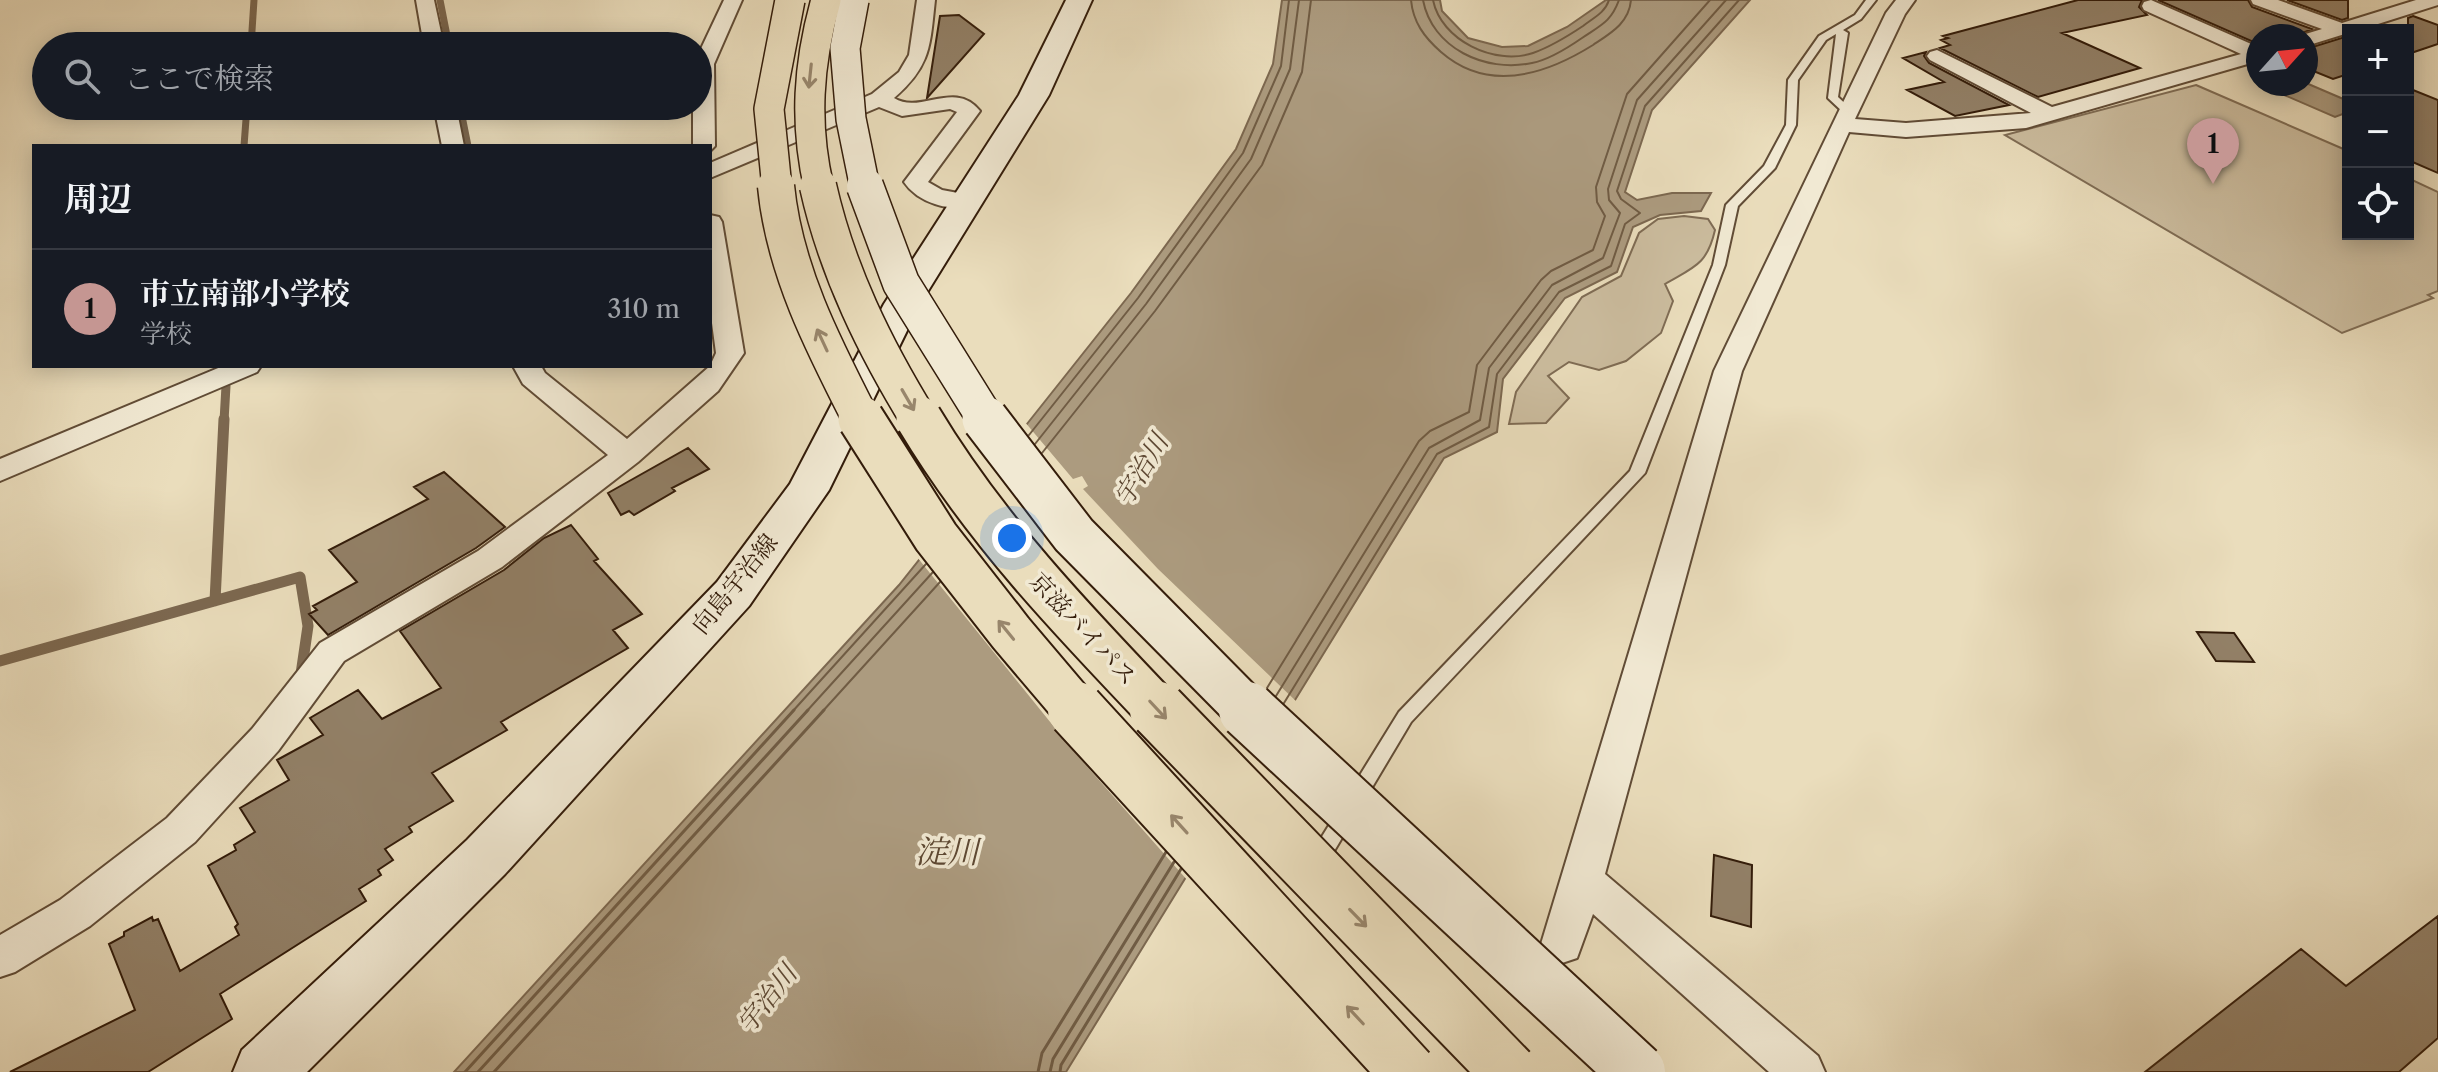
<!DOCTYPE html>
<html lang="ja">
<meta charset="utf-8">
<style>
:root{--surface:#171b24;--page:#20242c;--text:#f1f3f6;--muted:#9ea1a6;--line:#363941;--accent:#c59692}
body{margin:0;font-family:"Libre Caslon Text","Noto Serif JP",serif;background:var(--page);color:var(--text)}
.controls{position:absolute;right:24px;top:24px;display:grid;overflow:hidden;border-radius:0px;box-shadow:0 4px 20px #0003}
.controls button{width:72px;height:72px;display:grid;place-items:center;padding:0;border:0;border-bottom:2px solid var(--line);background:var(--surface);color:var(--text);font:40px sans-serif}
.compass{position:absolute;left:2246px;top:24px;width:72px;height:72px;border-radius:50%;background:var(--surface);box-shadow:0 4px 20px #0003;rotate:63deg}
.you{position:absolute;left:1012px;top:538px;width:28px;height:28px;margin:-20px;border:6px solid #fff;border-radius:50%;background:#1a73e8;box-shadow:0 0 0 12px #1a73e833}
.badge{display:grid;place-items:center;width:52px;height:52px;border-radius:50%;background:var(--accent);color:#111;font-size:26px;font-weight:700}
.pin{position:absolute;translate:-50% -66px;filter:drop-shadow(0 2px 4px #0008)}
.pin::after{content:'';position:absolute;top:42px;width:28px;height:24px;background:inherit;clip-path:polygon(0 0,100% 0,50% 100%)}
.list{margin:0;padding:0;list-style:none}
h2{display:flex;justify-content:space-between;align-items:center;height:104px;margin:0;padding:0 32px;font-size:34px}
h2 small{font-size:26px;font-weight:400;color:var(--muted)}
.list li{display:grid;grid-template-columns:52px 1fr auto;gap:24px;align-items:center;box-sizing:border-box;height:120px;padding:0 32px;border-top:2px solid var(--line)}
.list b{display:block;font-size:30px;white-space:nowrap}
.list p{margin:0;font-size:26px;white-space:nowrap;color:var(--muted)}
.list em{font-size:26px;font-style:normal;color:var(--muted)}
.icon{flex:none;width:44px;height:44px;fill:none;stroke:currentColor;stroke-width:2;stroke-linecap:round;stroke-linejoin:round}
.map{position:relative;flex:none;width:2438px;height:1072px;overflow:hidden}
.search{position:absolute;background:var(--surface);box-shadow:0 4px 20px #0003;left:32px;top:32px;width:680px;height:88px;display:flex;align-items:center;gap:20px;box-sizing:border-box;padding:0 28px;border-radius:44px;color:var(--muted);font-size:30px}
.panel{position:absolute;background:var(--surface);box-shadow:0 4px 20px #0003;left:32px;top:144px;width:680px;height:224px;border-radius:0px}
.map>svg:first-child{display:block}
.green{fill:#cbbc9e;stroke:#7f6c54;stroke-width:2}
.water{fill:#ac9b7f;stroke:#7c6850;stroke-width:2}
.pier{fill:#eaddbc}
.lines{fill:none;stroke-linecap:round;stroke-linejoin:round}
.shore-far1{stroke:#705c44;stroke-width:2}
.shore{stroke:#705c44;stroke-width:3}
.stream-far2{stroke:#7c6850;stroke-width:7}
.stream-far1{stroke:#7c6850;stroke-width:9}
.stream{stroke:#7c6850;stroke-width:11}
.building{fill:#928067;stroke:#331c0a;stroke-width:2}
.lane-casing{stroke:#614c36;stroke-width:4}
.street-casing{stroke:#614c36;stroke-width:4}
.secondary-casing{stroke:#331c0a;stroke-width:4}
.lane{fill:#f1e9d3;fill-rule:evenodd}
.street{fill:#f1e9d3;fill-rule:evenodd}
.secondary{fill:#f1e9d3;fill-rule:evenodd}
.secondary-bridge-far3-casing{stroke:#331c0a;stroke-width:32;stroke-linecap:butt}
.secondary-bridge-far2-casing{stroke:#331c0a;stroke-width:39;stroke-linecap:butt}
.secondary-bridge-far1-casing{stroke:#331c0a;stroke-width:49;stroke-linecap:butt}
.secondary-bridge-casing{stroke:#331c0a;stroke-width:60;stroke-linecap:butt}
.highway-bridge-far3-casing{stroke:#331c0a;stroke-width:32;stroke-linecap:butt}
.highway-bridge-far2-casing{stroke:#331c0a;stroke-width:39;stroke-linecap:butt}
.highway-bridge-far1-casing{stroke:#331c0a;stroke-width:49;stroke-linecap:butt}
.highway-bridge-casing{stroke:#331c0a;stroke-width:60;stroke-linecap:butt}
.secondary-bridge-far3{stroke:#f1e9d3;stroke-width:29}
.secondary-bridge-far2{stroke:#f1e9d3;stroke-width:36}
.secondary-bridge-far1{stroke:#f1e9d3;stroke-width:45}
.secondary-bridge{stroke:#f1e9d3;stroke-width:56}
.highway-bridge-far3{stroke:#eaddbc;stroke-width:29}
.highway-bridge-far2{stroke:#eaddbc;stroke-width:36}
.highway-bridge-far1{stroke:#eaddbc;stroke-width:45}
.highway-bridge{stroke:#eaddbc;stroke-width:56}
.oneway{stroke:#98866c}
.labels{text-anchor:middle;stroke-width:7;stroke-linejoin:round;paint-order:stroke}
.street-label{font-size:24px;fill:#331c0a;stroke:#f1e9d3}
.water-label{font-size:26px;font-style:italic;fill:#5d4833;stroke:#f1e9d3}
.near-water-label{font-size:32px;font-style:italic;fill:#5d4833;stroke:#f1e9d3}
</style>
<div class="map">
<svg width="2438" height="1072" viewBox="0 0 2438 1072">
<rect width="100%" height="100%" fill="#eaddbc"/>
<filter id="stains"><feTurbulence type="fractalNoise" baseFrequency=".0025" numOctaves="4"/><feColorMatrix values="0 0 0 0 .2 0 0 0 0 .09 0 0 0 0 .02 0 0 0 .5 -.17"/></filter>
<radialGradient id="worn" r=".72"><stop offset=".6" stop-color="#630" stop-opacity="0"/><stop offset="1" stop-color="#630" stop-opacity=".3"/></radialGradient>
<path class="green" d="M2196 85 2348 151V234H2408V178L2438 192V291L2428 295 2433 298 2342 333 2005 135Z
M1684 216 1708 219 1715 230C1707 265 1694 267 1665 284L1673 301 1661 333 1626 361 1599 370 1569 362 1548 376 1569 398 1546 423 1509 424 1516 392 1582 297 1621 276 1639 233 1658 219Z"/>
<path class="water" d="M1282 0H1440L1442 11 1468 38 1502 47 1528 46 1567 27 1606 0H1750L1652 110 1625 192 1637 200 1672 193H1711L1701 211 1660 215 1633 227 1617 272 1565 298 1503 379 1497 432 1444 458 1066 1072H454L899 585 1131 293 1236 149 1273 64Z
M2306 83 2348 101V112L2335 117 2259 84Z"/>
<path class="pier" d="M1024 421 1073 479 1082 476 1088 486 1083 489 1158 569 1298 703 1265 756 993 461Z
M991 463 1095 589 1264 759 1188 881 1076 754 917 557Z"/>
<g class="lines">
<path class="shore-far1" d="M1411 0C1413 22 1424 37 1441 52 1488 93 1545 75 1593 45 1611 33 1629 23 1631 0
M1423 0C1432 48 1485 73 1532 63 1548 60 1569 47 1582 38 1601 25 1611 22 1619 0
M1433 0C1441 40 1494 66 1533 53 1550 47 1568 36 1583 26 1593 18 1605 13 1609 0
M1029 435 1138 298 1243 153 1281 66 1289 0
M1035 444 1146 304 1251 159 1290 69 1299 0
M1042 453 1155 311 1262 165 1302 72 1311 0
M1267 688 1419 441 1430 431 1469 412 1477 365 1541 280 1551 271 1593 250 1605 216 1597 202 1596 187 1627 94 1710 0
M1276 696 1429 448 1480 420 1489 368 1552 285 1603 258 1620 213 1609 200 1608 189 1637 100 1726 0
M1284 703 1437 454 1489 427 1497 374 1559 292 1611 266 1625 224 1640 213 1621 199 1617 191 1645 106 1739 0
M792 712 926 564
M806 712 933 572
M822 712 940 582"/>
<path class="shore" d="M465 1072 794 710
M478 1072 808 710
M494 1072 824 710
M1038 1072 1042 1053 1166 852
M1050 1072 1053 1059 1174 862
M1060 1072 1061 1065 1181 869"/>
<path class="stream-far2" d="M440 0 449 46
M251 46 254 0
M460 106 468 146
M244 146 247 106"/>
<path class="stream-far1" d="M224 421 226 386"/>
<path class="stream" d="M215 601 224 419
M0 661 300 577 308 626 301 674"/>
</g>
<path class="building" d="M2078 0H2142L2139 7 2147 15 2062 33 2140 68 2038 97 1940 48 1950 45 1941 40 1948 38 1943 36Z
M2158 0H2248L2252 7 2312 29 2296 36H2258V44Z
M2287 0H2348V18L2342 20Z
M959 15 984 34 927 98 940 16Z
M2413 16 2438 25V44L2408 54V18Z
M2348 36V74L2333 79 2306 68V49Z
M1926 52 1924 56 1929 63 2009 105 1955 116 1907 90 1944 82 1903 58Z
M2408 88 2438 100V173L2408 160Z
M688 448 709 469 672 488 675 491 634 515 629 511 621 515 608 493Z
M444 472 505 527 476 548 328 635 309 614 317 610 313 606 357 582 329 550 428 499 414 487Z
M571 525 598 559 594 561 642 614 613 630 628 648 501 722 507 730 432 773 453 801 409 827 412 832 385 849 393 860 378 870 381 875 359 889 366 901 220 994 232 1019 148 1072H10L135 1010 109 944 124 936V932L152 917 153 921 158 919 180 971 239 935 235 927 238 924 208 866 236 850 234 845 255 832 240 808 289 780 277 760 323 735 310 718 358 690 382 719 441 688 400 631 504 570 544 538Z
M2197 632 2234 633 2254 662 2216 661Z
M1714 855 1752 865 1751 927 1711 916Z
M2438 916V1038L2399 1072H2145L2301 949 2346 986Z"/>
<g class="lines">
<g class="lane-casing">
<path id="lane" d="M1866 0H1876L1861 19 1843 30 1848 33 1838 97 1853 111 1844 113 1828 98 1836 34 1826 40 1798 80 1796 125 1775 168 1738 206 1725 265 1645 473 1411 722 1324 868 1317 871 1310 868 1307 862 1310 856 1399 712 1630 471 1713 265 1726 205 1764 166 1786 125 1788 80 1819 36 1855 15Z"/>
</g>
<g class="street-casing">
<path id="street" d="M416 0H434L444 46H424Z
M724 0H742L714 64 715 146 710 151V146H693V106H698V55Z
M917 0H935C930 46 931 66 894 98 920 115 955 79 980 111L928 182 942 190 974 196 978 201 974 206C950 212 918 203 904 182L957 112 950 109 902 116 879 107 710 178V163L872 94 899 72 909 55Z
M1896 0H1915L1905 14 1855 119 1906 123 2031 113 1930 60 1927 56 1930 52 1937 50 2052 107 2241 54 2144 10 2142 6 2144 2 2151 0 2258 47V61L2026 128 1906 137 1849 132 1742 371 1605 874 1818 1056 1825 1072H1769L1593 914 1577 958 1562 963 1547 958 1541 944 1714 371 1886 13Z
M2251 0H2278L2342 23 2416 0H2438V5L2359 30H2348V33L2306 46V36H2299L2322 29 2253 4Z
M434 106H456L464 146H442Z
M710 215 719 217 722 222 744 353 718 391 638 462 502 567 344 661 278 751 195 842 90 926 15 972 0 977V935L60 900 167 818 252 729 320 643 478 551 608 455 523 384 513 366H541L545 373 627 439 710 366 716 353 710 308Z
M223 366H261L257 372 0 481V459Z"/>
</g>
<g class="secondary-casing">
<path id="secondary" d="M1066 0H1092L1049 95 920 304 829 490 749 606 505 874 307 1072H233L242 1050 467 840 717 582 790 484 884 304 1019 95Z"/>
</g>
<use href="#lane" class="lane"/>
<use href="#street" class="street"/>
<use href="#secondary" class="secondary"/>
<g class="secondary-bridge-far3-casing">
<path id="secondary-bridge-far3" d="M854 0 845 48 851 119 865 188"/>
</g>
<g class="secondary-bridge-far2-casing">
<path id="secondary-bridge-far2" d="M865 186 901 283 987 421"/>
</g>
<g class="secondary-bridge-far1-casing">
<path id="secondary-bridge-far1" d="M985 419 1074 535 1249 712"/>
</g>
<g class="secondary-bridge-casing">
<path id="secondary-bridge" d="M1247 710 1637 1072"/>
</g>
<g class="highway-bridge-far3-casing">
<path id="highway-bridge-far3" d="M777 188 769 109 790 0
M819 188C804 123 808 64 826 0"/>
</g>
<g class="highway-bridge-far2-casing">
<path id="highway-bridge-far2" d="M776 186C784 270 824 347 862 421
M818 186C837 271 875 348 920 421"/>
</g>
<g class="highway-bridge-far1-casing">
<path id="highway-bridge-far1" d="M861 419 936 537 1011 633 1078 712
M919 419C985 529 1072 620 1160 712"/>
</g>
<g class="highway-bridge-casing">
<path id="highway-bridge" d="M1076 710 1408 1072
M1158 710 1509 1072"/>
</g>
<use href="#secondary-bridge-far3" class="secondary-bridge-far3"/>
<use href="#secondary-bridge-far2" class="secondary-bridge-far2"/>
<use href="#secondary-bridge-far1" class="secondary-bridge-far1"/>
<use href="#secondary-bridge" class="secondary-bridge"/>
<use href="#highway-bridge-far3" class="highway-bridge-far3"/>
<use href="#highway-bridge-far2" class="highway-bridge-far2"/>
<use href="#highway-bridge-far1" class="highway-bridge-far1"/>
<use href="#highway-bridge" class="highway-bridge"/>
</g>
<defs><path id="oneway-shaft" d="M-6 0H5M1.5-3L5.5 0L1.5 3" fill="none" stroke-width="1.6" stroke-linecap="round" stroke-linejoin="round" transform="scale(2)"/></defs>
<g class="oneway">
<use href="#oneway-shaft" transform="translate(810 76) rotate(96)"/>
<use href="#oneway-shaft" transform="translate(822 340) rotate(-115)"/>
<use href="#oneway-shaft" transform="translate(908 400) rotate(60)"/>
<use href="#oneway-shaft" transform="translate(1006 630) rotate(-129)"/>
<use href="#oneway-shaft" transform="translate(1158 710) rotate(47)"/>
<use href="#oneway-shaft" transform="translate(1179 824) rotate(-132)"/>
<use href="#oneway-shaft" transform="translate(1358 918) rotate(46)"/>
<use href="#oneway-shaft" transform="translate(1355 1015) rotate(-133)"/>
</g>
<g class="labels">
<g class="street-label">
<text transform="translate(735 584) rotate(-51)" y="8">向島宇治線</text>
<text transform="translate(1083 629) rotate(47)" y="8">京滋バイパス</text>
</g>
<g class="water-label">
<text transform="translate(1141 470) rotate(-59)" y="9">宇治川</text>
<text transform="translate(767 999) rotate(-52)" y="9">宇治川</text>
</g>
<g class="near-water-label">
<text x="947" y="863">淀川</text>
</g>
</g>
<rect width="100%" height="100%" filter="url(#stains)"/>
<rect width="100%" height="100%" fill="url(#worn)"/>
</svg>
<div class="controls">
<button>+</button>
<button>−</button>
<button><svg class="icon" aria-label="locate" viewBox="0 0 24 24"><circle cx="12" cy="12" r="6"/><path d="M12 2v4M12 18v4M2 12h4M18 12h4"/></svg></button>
</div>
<svg class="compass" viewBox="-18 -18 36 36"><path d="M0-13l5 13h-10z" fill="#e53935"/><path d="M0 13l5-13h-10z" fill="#9ea1a6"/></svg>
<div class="you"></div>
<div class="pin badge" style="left:2213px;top:184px">1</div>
<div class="search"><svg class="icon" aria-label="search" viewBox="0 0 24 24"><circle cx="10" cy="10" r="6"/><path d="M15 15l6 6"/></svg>ここで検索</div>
<section class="panel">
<h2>周辺<small></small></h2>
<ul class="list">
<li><span class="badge">1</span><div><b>市立南部小学校</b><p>学校</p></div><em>310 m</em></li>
</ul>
</section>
</div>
